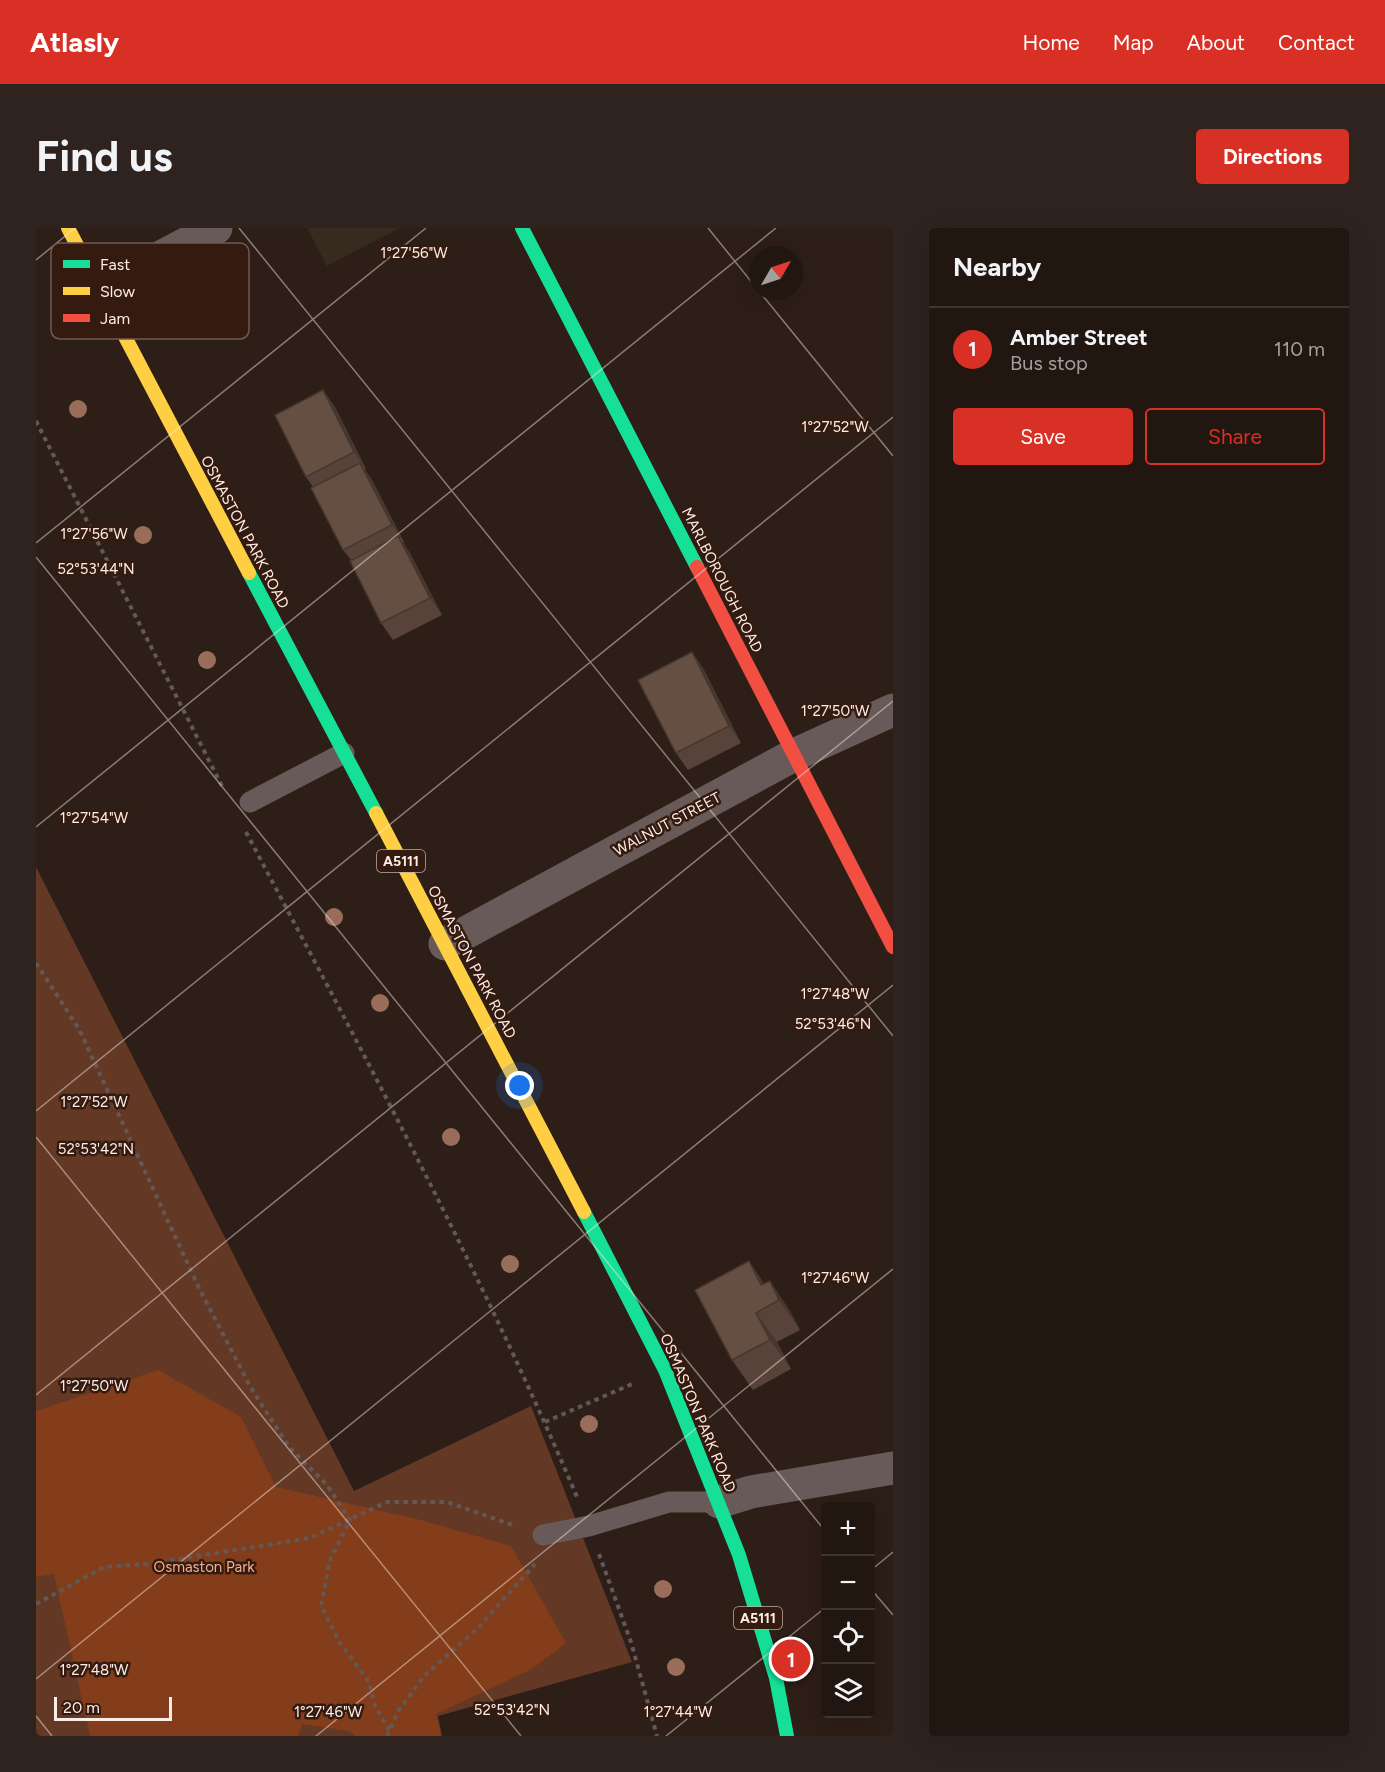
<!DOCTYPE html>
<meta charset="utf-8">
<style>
:root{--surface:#221611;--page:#2e231f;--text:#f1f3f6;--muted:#a29f9f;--line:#3f3531;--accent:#d93025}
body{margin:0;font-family:Figtree,sans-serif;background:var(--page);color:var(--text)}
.controls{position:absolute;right:18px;bottom:18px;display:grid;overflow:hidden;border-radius:6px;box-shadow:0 6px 24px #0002}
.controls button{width:54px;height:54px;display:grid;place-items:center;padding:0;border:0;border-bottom:2px solid var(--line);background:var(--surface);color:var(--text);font:30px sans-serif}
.compass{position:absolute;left:713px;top:18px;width:54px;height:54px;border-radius:50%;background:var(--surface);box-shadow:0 6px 24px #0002;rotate:51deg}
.scale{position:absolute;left:18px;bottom:15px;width:118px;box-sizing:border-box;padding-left:6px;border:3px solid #fcede7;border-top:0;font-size:16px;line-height:21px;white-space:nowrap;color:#fcede7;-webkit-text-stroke:4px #351b0f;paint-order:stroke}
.you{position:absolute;left:484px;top:858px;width:21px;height:21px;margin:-15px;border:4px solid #fff;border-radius:50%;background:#1a73e8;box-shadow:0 0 0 9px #1a73e833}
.badge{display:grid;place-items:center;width:39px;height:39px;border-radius:50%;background:var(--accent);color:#fff;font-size:20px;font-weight:700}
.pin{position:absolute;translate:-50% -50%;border:3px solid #fff;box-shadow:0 2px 6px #0006}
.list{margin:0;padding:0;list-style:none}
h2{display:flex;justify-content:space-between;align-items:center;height:78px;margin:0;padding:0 24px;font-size:26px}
h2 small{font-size:20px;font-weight:400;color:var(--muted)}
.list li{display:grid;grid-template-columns:39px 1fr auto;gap:18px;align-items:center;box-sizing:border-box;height:84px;padding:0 24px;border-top:2px solid var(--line)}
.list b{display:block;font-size:22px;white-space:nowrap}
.list p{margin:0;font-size:20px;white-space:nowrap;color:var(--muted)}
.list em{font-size:20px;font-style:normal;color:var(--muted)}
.actions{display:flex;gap:12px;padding:18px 24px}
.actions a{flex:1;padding:14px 0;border:2px solid var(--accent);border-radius:6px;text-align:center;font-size:21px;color:var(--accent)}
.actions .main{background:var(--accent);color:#fff}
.icon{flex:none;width:33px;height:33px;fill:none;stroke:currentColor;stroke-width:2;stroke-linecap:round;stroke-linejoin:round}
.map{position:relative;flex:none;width:857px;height:1508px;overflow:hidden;border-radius:6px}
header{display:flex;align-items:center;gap:36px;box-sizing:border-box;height:84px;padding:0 30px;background:var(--accent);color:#fff}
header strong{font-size:28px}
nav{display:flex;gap:33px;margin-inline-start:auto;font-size:21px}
.intro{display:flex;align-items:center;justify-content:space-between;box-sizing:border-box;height:144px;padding:0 36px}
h1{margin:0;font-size:42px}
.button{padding:15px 27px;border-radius:6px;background:var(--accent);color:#fff;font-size:21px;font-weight:700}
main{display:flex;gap:36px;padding:0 36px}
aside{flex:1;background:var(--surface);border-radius:6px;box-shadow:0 6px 24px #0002}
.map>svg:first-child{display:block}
.commercial{fill:#372a1e}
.green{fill:#633824}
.forest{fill:#833d1a}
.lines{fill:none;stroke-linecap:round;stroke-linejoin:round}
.path{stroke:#645856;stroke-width:4;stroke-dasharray:4.5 4.5;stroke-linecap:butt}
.lane{stroke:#685a59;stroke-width:21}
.street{stroke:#685a59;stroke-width:33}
.fast{stroke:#16e098;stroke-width:14}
.slow{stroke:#ffcf43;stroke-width:14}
.jam{stroke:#f24e42;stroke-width:14}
.tree{fill:#996d5a}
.wall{fill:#574339}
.shaded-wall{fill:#47372e}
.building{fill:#654e42;stroke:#47372e;stroke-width:1.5}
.ticks{fill:none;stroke:#fcede7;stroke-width:1.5;stroke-opacity:0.45}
.labels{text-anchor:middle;stroke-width:5;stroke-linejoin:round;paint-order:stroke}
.shield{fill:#351b0f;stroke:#c0aea6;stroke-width:1.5}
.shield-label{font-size:14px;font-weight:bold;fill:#fcede7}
.street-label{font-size:15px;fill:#fcede7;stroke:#351b0f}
.park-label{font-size:15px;fill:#f1ae91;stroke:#351b0f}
.key{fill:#351b0f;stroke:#715a50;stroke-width:1.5}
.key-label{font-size:16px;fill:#fcede7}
.ticks-label{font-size:15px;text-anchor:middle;fill:#fcede7;stroke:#351b0f;stroke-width:5;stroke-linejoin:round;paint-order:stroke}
</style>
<header>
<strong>Atlasly</strong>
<nav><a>Home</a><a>Map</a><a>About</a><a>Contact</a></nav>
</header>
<div class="intro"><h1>Find us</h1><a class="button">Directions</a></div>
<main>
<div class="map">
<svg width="857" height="1508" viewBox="0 0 857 1508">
<rect width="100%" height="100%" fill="#2d1e17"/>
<path class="commercial" d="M271 0H364L291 38Z"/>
<path class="green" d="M0 639 318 1263 495 1178 596 1434 402 1488 406 1508H0Z"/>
<path class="forest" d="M122 1142 205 1189 240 1259 385 1292 475 1318 530 1415 496 1441 400 1486 405 1508H319L313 1503 266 1496 262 1508H54L18 1346 0 1349V1183Z"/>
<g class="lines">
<path class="path" d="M0 193 187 560
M210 604C326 823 444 1041 541 1269
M0 735 43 801 163 1060 215 1160 253 1219 291 1257 314 1292 294 1332 285 1378 304 1415 333 1454 339 1478 353 1502
M509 1194 596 1156
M563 1326 595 1414 621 1508
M0 1376 68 1339 111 1336 274 1310 351 1274H411L479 1298
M351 1508 363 1482 388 1448 442 1400 499 1336"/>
<path class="lane" d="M214 574 308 525
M507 1307 553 1298 633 1274H683"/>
<path class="street" d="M64 61 180 0
M409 716 758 527 857 482
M683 1274 715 1264 857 1240"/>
<path class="fast" d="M486 0 661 339
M213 345 340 585
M548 984 629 1142 703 1327 740 1450 751 1508"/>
<path class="slow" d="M32 0 213 345
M340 585 548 984"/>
<path class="jam" d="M661 339 857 719"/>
</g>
<g class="tree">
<circle cx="42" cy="181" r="9"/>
<circle cx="107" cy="307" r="9"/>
<circle cx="171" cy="432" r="9"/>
<circle cx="298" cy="689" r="9"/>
<circle cx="344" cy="775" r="9"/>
<circle cx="415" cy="909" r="9"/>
<circle cx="474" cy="1036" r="9"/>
<circle cx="553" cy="1196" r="9"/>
<circle cx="627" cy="1361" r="9"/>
<circle cx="640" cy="1439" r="9"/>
</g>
<path class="wall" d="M287 162 299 179 330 241 329 242 336 252 368 314 367 315 374 325 406 387 357 412 345 395 315 332 307 322 277 259 270 249Z
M656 424 668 442 705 515 652 542 640 525Z
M713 1033 728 1056 754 1083 764 1102 741 1114 755 1141 717 1162 696 1132Z"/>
<path class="shaded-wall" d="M287 162 299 179 330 241 318 224Z
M324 235 336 252 368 314 356 297Z
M362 308 374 325 406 387 394 370Z
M656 424 668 442 705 515 693 498Z
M713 1033 733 1063 725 1057Z
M734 1053 754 1083 764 1102 743 1072Z
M720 1085 741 1114 755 1141 734 1112Z"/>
<path class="building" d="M287 162 318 224 270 249 239 187Z
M324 235 356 297 307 322 275 260Z
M362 308 394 370 345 395 314 333Z
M656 424 693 498 640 525 602 452Z
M713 1033 725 1057 734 1053 743 1072 720 1085 734 1112 696 1132 659 1062Z"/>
<path class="ticks" d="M203 0 857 808M672 0 722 62M0 32 39 0M723 63 857 228M0 315 390 0M0 329 790 1304M0 599 740 0M0 883 857 189M0 909 485 1508M0 1167 857 473M834 1343 857 1324M834 1360 857 1387M0 1451 857 757M0 1488 16 1508M280 1508 857 1041M630 1508 790 1379"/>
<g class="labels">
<g class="shield">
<rect x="341" y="622" width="48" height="22" rx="4.5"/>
<rect x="698" y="1379" width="48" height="22" rx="4.5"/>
</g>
<g class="shield-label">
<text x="365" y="638">A5111</text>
<text x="722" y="1395">A5111</text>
</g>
<g class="street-label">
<text transform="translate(209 304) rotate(62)" y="5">OSMASTON PARK ROAD</text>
<text transform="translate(686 352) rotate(63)" y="5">MARLBOROUGH ROAD</text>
<text transform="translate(631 596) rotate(-28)" y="5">WALNUT STREET</text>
<text transform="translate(436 734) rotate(62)" y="5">OSMASTON PARK ROAD</text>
<text transform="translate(662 1185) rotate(67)" y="5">OSMASTON PARK ROAD</text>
</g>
<g class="park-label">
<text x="168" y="1344">Osmaston Park</text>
</g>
</g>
<rect x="15" y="15" width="198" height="96" rx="9" class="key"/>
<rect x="27" y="32" width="27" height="8" fill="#16e098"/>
<rect x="27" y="59" width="27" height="8" fill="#ffcf43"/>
<rect x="27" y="86" width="27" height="8" fill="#f24e42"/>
<g class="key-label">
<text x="64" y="42">Fast</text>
<text x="64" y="69">Slow</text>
<text x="64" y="96">Jam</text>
</g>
<g class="ticks-label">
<text x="378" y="30">1°27'56"W</text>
<text x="799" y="204">1°27'52"W</text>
<text x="58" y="311">1°27'56"W</text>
<text x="60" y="346">52°53'44"N</text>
<text x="799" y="488">1°27'50"W</text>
<text x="58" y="595">1°27'54"W</text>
<text x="799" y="771">1°27'48"W</text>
<text x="797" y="801">52°53'46"N</text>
<text x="58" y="879">1°27'52"W</text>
<text x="60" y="926">52°53'42"N</text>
<text x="799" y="1055">1°27'46"W</text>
<text x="58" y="1163">1°27'50"W</text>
<text x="58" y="1447">1°27'48"W</text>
<text x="476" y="1487">52°53'42"N</text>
<text x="292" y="1489">1°27'46"W</text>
<text x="642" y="1489">1°27'44"W</text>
</g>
</svg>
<div class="controls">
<button>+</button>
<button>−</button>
<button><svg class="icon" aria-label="locate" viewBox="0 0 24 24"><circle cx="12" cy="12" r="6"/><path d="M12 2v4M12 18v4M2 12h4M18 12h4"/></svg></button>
<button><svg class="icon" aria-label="layers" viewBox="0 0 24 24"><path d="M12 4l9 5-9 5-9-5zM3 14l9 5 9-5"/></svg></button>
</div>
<svg class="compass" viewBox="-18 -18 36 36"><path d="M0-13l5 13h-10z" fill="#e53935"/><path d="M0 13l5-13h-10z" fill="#a29f9f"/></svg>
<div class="scale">20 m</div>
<div class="you"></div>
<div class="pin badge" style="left:755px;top:1431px">1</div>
</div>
<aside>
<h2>Nearby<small></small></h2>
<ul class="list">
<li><span class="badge">1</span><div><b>Amber Street</b><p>Bus stop</p></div><em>110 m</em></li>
</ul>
<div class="actions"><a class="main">Save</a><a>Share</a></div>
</aside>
</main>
